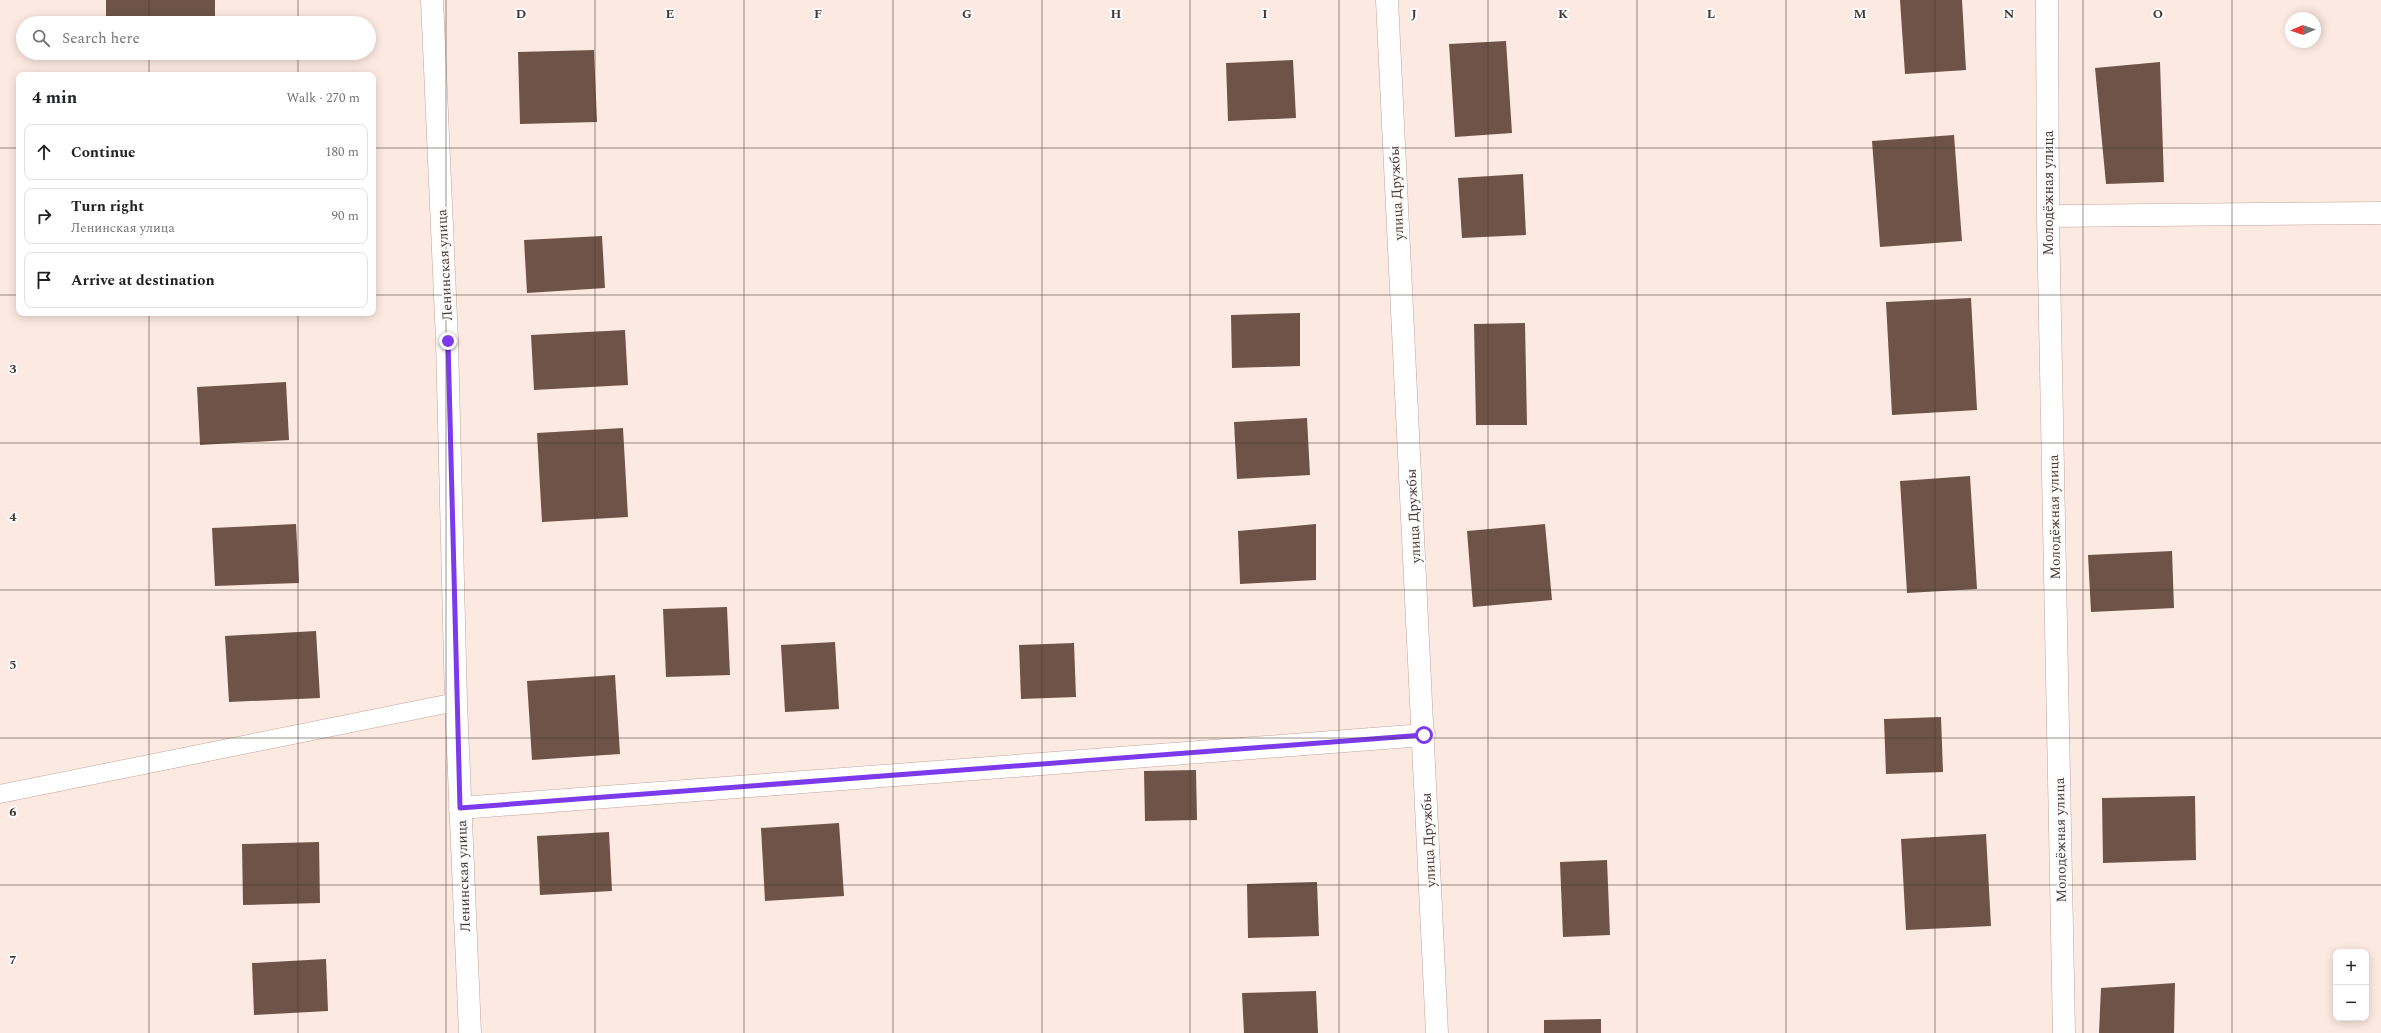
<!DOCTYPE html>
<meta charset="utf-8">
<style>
:root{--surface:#fff;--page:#f6f6f6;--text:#202124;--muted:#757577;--line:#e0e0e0}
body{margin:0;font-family:Spectral,serif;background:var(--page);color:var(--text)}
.controls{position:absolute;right:12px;bottom:12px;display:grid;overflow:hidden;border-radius:8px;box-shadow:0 2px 10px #0003}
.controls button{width:36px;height:36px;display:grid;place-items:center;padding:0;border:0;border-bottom:1px solid var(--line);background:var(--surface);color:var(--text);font:20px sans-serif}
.compass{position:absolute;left:2285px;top:12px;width:36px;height:36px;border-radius:50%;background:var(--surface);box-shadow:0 2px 10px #0003;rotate:268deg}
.stop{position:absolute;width:12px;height:12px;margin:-9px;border:3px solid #7c3aed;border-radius:50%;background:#fff}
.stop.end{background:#7c3aed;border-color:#fff;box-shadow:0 1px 4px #0008}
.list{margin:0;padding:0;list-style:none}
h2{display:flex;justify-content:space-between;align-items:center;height:52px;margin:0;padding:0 16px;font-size:17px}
h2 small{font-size:13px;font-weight:400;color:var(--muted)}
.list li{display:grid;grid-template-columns:26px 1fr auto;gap:12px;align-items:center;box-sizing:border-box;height:56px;margin:0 8px 8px;padding:0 8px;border:1px solid var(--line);border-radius:8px}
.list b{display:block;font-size:15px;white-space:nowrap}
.list p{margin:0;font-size:13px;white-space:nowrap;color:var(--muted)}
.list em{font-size:13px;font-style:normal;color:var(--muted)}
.icon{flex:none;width:22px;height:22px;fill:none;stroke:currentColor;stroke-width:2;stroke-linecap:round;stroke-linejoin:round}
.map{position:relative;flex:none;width:2381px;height:1033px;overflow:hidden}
.search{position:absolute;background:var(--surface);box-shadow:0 2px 10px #0003;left:16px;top:16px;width:360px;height:44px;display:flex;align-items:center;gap:10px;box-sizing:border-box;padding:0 14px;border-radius:22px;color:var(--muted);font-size:15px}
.panel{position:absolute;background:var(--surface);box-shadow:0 2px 10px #0003;left:16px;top:72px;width:360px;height:244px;border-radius:8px}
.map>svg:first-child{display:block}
.building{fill:#6e5448}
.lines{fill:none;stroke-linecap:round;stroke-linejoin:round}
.lane-casing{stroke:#c2a598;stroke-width:19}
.street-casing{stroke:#c2a598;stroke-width:23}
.secondary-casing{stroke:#c2a598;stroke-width:23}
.lane{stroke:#fff;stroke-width:18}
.street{stroke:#fff;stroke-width:22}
.secondary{stroke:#fff;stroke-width:22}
.route{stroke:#7c3aed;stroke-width:5}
.grid{fill:none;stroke:#443832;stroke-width:1;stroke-opacity:0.55}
.labels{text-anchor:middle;stroke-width:4;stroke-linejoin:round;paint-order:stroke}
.street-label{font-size:14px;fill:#443832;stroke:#fbfbfb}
.grid-label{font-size:13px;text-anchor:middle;font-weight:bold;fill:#443832;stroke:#fbfbfb;stroke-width:4;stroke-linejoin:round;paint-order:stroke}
</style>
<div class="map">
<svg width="2381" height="1033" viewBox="0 0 2381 1033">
<rect width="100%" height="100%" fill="#fce9e1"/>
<path class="building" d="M106 0H215V23H106Z
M1900 0H1962L1966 70 1905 74Z
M1506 41 1512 133 1455 137 1449 44Z
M594 50 597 122 520 124 518 52Z
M1293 60 1296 118 1228 121 1226 63Z
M2160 62 2164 182 2106 184 2095 68Z
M1954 135 1962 241 1880 247 1872 141Z
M1523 174 1526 235 1462 238 1458 178Z
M602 236 605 288 527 293 524 240Z
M1971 298 1977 410 1892 415 1886 302Z
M1300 313V366L1232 368 1231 315Z
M1525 323 1527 425H1476L1474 324Z
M625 330 628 385 534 390 531 335Z
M286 382 289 440 200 445 197 387Z
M1307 418 1310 475 1237 479 1234 422Z
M623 428 628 517 542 522 537 433Z
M1970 476 1977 589 1907 593 1900 481Z
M296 524 299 583 215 586 212 528Z
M1316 524V580L1240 584 1238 531Z
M1545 524 1552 600 1473 607 1467 531Z
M2172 551 2174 608 2091 612 2088 555Z
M727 607 730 675 666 677 663 609Z
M316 631 320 698 229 702 225 636Z
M835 642 839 709 785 712 781 645Z
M1074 643 1076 697 1021 699 1019 645Z
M615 675 620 754 532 760 527 681Z
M1941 717 1943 772 1886 774 1884 719Z
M1196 770 1197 820 1145 821 1144 771Z
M2195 796 2196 860 2103 863 2102 798Z
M839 823 844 896 765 901 761 828Z
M609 832 612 891 540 895 537 836Z
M1986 834 1991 926 1906 930 1901 839Z
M319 842 320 903 243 905 242 844Z
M1607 860 1610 935 1563 937 1560 862Z
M1317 882 1319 936 1248 938 1247 884Z
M326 959 328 1011 254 1015 252 963Z
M2175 983 2174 1033H2099L2101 988Z
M1316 991 1318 1033H1244L1242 993Z
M1601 1019V1033H1544V1020Z"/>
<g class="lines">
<g class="lane-casing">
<path id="lane" d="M0 794 456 702"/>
</g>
<g class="street-casing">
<path id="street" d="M2047 0 2048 216 2064 1033
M2048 216 2381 213
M460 808 1424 735"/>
</g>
<g class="secondary-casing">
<path id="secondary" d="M432 0 447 341 456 702 470 1033
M1387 0 1437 1033"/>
</g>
<use href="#lane" class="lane"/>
<use href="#street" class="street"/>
<use href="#secondary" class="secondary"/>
</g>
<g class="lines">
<path class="route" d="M448 341 460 808 1424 735"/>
</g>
<path class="grid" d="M149 0V23M298 0V23M446 0V1033M595 0V1033M744 0V1033M893 0V1033M1042 0V1033M1190 0V1033M1339 0V1033M1488 0V1033M1637 0V1033M1786 0V1033M1935 0V1033M2083 0V1033M2232 0V1033M149 53V75M298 53V75M0 148H19M373 148H2381M0 295H19M373 295H2381M149 313V1033M298 313V1033M0 443H2381M0 590H2381M0 738H2381M0 885H2381"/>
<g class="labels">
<g class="street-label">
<text transform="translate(1396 193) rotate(-93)" y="5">улица Дружбы</text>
<text transform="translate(2048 193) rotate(-90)" y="5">Молодёжная улица</text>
<text transform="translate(444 265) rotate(-93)" y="5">Ленинская улица</text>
<text transform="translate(1413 516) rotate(-93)" y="5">улица Дружбы</text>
<text transform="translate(2054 517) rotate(-91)" y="5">Молодёжная улица</text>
<text transform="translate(1428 840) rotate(-93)" y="5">улица Дружбы</text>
<text transform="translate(2060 840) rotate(-91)" y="5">Молодёжная улица</text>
<text transform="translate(463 876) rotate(-92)" y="5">Ленинская улица</text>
</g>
</g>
<g class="grid-label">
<text x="521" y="18">D</text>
<text x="670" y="18">E</text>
<text x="818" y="18">F</text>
<text x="967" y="18">G</text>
<text x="1116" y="18">H</text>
<text x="1265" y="18">I</text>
<text x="1414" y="18">J</text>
<text x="1563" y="18">K</text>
<text x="1711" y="18">L</text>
<text x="1860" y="18">M</text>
<text x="2009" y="18">N</text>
<text x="2158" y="18">O</text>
<text x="13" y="373">3</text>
<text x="13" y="521">4</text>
<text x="13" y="669">5</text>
<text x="13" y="816">6</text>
<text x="13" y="964">7</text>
</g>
</svg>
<div class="controls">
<button>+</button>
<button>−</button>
</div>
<svg class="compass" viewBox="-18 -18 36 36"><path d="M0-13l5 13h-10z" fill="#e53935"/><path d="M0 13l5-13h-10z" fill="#757577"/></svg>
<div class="stop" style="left:1424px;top:735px"></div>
<div class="stop end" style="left:448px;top:341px"></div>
<div class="search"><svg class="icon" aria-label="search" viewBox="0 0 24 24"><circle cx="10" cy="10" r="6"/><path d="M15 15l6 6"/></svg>Search here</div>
<section class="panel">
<h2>4 min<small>Walk · 270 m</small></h2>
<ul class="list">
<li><svg class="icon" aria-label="ahead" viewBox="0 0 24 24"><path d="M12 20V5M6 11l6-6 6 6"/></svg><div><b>Continue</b></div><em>180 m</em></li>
<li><svg class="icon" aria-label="right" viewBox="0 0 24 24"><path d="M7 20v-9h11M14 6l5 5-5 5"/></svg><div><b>Turn right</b><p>Ленинская улица</p></div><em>90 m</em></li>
<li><svg class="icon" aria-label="arrive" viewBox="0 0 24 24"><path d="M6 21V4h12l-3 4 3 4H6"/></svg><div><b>Arrive at destination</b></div></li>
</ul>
</section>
</div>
